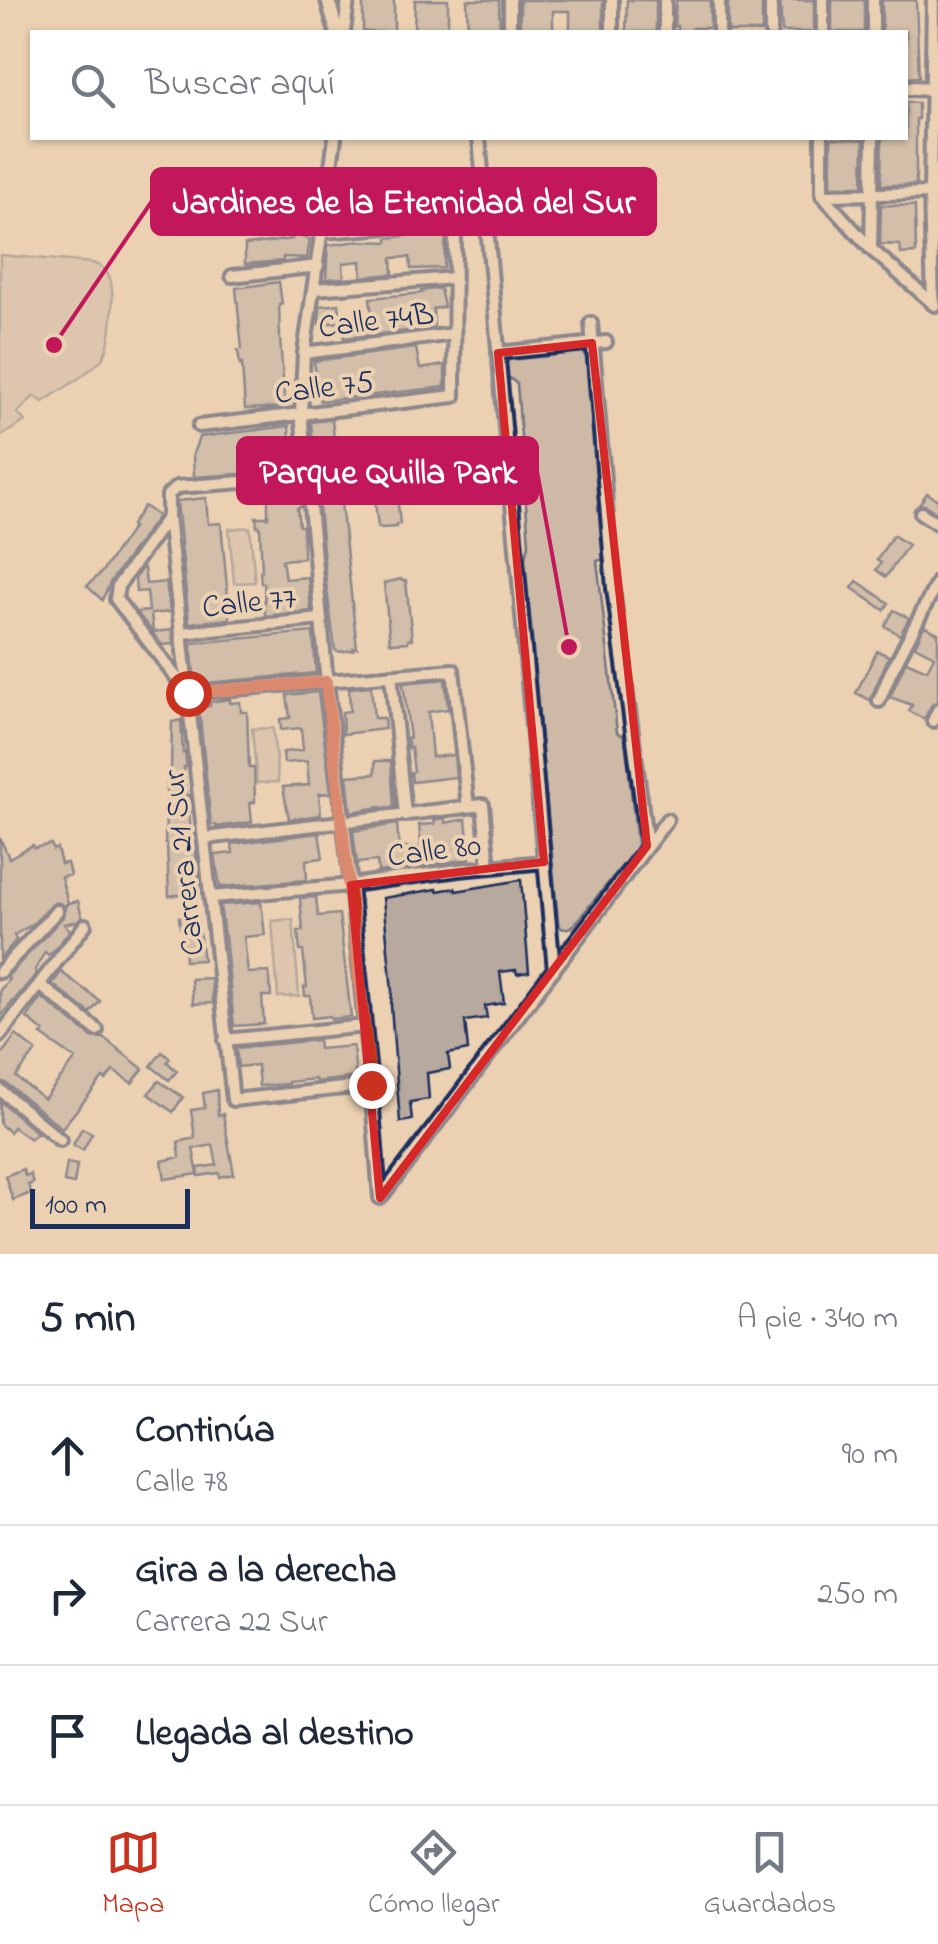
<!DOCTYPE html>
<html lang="es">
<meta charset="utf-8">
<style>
:root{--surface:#fff;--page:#f6f6f7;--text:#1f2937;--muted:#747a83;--line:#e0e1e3;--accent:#c8321e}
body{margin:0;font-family:"Indie Flower",sans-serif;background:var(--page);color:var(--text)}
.scale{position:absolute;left:30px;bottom:25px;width:160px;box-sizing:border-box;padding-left:10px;border:5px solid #1b2f5e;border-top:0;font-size:28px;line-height:35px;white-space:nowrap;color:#1b2f5e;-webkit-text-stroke:8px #ebd1b2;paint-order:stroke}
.stop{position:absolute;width:30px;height:30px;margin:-22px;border:8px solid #c8321e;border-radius:50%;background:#fff}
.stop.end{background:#c8321e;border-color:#fff;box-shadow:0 2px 10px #0008}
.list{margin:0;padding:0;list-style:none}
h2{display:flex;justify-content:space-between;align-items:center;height:130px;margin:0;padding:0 40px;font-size:42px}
h2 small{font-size:32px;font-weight:400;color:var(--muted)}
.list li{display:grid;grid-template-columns:65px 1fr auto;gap:30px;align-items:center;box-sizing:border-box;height:140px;padding:0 40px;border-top:2px solid var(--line)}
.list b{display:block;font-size:38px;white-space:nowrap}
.list p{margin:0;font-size:32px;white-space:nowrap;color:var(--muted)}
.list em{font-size:32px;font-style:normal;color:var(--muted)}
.icon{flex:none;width:55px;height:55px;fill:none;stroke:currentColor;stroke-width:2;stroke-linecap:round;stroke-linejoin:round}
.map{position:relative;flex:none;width:938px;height:1254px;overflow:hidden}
.search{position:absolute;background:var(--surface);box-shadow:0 2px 8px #0004;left:30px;right:30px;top:30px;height:110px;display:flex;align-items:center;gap:25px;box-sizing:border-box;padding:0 35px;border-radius:0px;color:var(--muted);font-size:38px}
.sheet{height:550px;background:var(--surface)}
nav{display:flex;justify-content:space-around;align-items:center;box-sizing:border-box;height:140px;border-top:2px solid var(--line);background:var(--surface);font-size:28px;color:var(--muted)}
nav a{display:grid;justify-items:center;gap:5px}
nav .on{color:var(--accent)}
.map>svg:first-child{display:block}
.green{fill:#cdb9a6;stroke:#747482;stroke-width:2.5}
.building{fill:#b7a99d;stroke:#1b2f5e;stroke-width:2.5}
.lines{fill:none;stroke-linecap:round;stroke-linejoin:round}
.minor-casing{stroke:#1b2f5e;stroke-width:18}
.tertiary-casing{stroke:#1b2f5e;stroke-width:20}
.minor{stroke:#ebd1b2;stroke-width:10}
.tertiary{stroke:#ebd1b2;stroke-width:12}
.route{stroke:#c8321e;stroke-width:12}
.marked{fill:none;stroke:#d62828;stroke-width:8;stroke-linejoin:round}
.labels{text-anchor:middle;stroke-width:8;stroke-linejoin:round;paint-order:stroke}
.street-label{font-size:32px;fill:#1b2f5e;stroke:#ebd1b2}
.leader{fill:none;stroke:#c2185b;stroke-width:4}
.callout-dot{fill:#c2185b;stroke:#ebd1b2;stroke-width:4}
.callout{fill:#c2185b;stroke:#c2185b;stroke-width:4}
.callout-label{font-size:35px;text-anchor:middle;font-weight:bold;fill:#fff}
</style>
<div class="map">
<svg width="938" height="1254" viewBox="0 0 938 1254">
<rect width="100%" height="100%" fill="#ebd1b2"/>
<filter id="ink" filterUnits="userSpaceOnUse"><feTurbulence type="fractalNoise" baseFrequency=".01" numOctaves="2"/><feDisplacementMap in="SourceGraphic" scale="20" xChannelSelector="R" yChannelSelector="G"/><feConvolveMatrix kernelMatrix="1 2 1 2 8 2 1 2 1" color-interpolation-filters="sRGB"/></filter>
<g filter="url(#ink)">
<path class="green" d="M0 255 93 263C102 267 107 270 110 279 115 295 112 346 102 359 86 376 62 389 43 402L34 396 17 413 25 421 0 437Z
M580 351 584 352 587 361 604 559 597 561 617 732 625 737 637 844 634 851 577 921C572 926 569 930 561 928L558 922 524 560 529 544 517 384 507 376 506 366 509 359Z
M250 527 255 582 234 583 229 529Z
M273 728 278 782 257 783 252 729Z
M293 919 299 996 278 997 272 921Z"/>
<path class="building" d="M376 0H394V32H363V1Z
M415 0H448V32H414Z
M467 0H499L500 32H468Z
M520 0H603V32H570V11H553V30L520 32Z
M627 0H656V32H626Z
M676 0H710V28H692V32H677V26H674Z
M728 0H762V32H728Z
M780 0H814V32H782Z
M832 0H864V32H832Z
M882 0H916L919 77 906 78V32H882Z
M906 102 918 103V119H916V185H881L882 138H906Z
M831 138 864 140 863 186H831Z
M881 205 915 206 916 253 901 254 900 245 880 244Z
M440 232 446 233 444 268 411 269 410 257 392 258 393 274 362 277 361 261 343 263 344 278 326 279 328 245 359 241 388 242V238Z
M293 235 310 239 307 258 283 257V261L245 264V245L292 239Z
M279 282 282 304H279L280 338 285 407 245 409 242 364 240 365 238 350 242 349 236 288Z
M440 288 444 307 433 309 434 328 344 338V320L372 318 370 298 422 293 421 291Z
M339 304 341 322 319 324 320 306Z
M416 348 420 369 445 365V387L320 401 314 361Z
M327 420H332L357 648H353V650L339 652 335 650 326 582 311 422Z
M289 426 292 465 239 474 194 477 193 454 199 437Z
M389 464V466H394L400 524H396V527L382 528 378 527 371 468Z
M300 491 301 507 297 508 299 526H303V558L282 560 285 579 308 577 311 611 265 616 264 583H261L260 571H262L260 526H257L256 517H268V492Z
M927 493 938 500V514L925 505H919Z
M206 498 208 524 221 523 230 619 189 623 177 501Z
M144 506 158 516 111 581 102 600 87 586 101 573 133 527 131 525Z
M893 535 908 545 886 577 876 570 881 563 877 560Z
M144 568 146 584 166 582 170 612 151 614 153 630H151L138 614V612L149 611 147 591 136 592 135 578 141 569Z
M401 579 402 581H406L412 639H408V642L394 643 390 642 384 583Z
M857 581 889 603 884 610 852 588Z
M894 610 909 618 900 635 885 626Z
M924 626 938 633V701L931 706 924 719 909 711 912 705 890 697 906 661 927 670 934 656 915 646Z
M172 630 173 644 162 645 152 632Z
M313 632 316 673 195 684 191 643Z
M877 651 889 656 870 700 856 693Z
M445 679 448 709 428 712 432 757 454 755 456 777 412 782 411 772 414 771 411 748 409 749 407 738H410L403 683Z
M371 686 374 718H384L385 729 343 734 342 712 350 711 349 688Z
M318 692 331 793 319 794 321 815 289 819 283 787 309 785 307 761 284 763 283 752 303 750 301 728 281 730 280 719 290 718 287 695Z
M230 699V703L240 702 241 712H247L249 768H254L255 802 250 803 252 822 216 827V825H211L199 708 210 706V702Z
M181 720 183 753 185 752 187 767H184L186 796 190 795 191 812 189 813 191 832H194L199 892 169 896 167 844H165L167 784 169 772 171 771 172 722Z
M375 761H391L394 807 380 808V807L351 812 347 776 375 774Z
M445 818V823L466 819 470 859 378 872 377 861 357 863 353 831 397 824 399 848 421 847 419 825 435 824 434 820Z
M319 833 323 858 306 860 307 880 220 887 215 855 233 853 232 844Z
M0 838 9 858 33 845 34 848 51 844 53 850 57 848 61 864 67 863 70 875 61 877 68 903 78 901 82 917 77 921 64 924 70 930 53 952 48 955 45 952 35 970 37 973 0 1017V990L9 979 7 977 63 917 65 907 68 903 64 906 60 903H54L33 924 14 935 16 940 0 959Z
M521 880 529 972 517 974 516 970 500 972 504 1003 485 1006 487 1018 465 1021 468 1050 448 1054 450 1069 427 1073 429 1099 410 1102 412 1120 400 1122 391 1006 392 991 383 898 437 889V891L455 888 456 891Z
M316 897 318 916 339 914 351 1017 331 1019 330 1016 312 1018 310 996H305L304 987H307L303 951H300L298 931H303L300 898Z
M261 902 265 935 244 937 248 973 269 972 271 996H262L264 1024 234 1026 225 936H224L220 905Z
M197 916 203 960 185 961 183 928H180L179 917Z
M61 972 100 1001 90 1013 52 984Z
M211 978 213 1003 193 1004 191 979Z
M41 997 92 1037 104 1038 143 1069 132 1083 113 1071 106 1080 103 1078 62 1128 6 1083 0 1081V1056L16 1035 36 1051 16 1077 44 1099 76 1059 41 1035 44 1032 27 1018Z
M318 1040 319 1049 353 1046 356 1077 316 1082 315 1079 288 1082V1084L259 1086 257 1065 238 1067 236 1048Z
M162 1052 170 1058 167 1062 177 1071 169 1080 151 1066Z
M159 1081 183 1097 173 1112 148 1094Z
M217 1090 218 1115 223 1114 234 1174 220 1177 219 1173 199 1176 198 1168 217 1165 213 1145 193 1149 198 1174 165 1179 162 1161 180 1157 178 1142 195 1138 191 1110 205 1108 203 1093Z
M0 1101 37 1133 30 1139 13 1127 9 1132 0 1124Z
M82 1128 92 1133 83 1150 73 1145Z
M67 1163 77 1165 74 1184 64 1182Z
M23 1169 25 1176 30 1174 33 1183 28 1185 31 1193 13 1200 5 1176Z"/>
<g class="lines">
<g class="minor-casing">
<path id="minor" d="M510 0V32
M665 0V32
M771 0V32
M823 0V32
M344 32 348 0
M612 32V0
M719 32V0
M873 32V0
M335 138 304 353 301 413 327 682 351 885 371 1085 380 1198
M479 138 554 970
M822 195 871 249 935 305
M822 195 938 193
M822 195V138
M485 201 515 202
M871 249 873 138
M232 276 318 266
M315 289 454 278
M933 304 930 193 933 0
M591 323 613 588 647 846
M304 353 454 334
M498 353 606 342
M199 426 454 396 455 222 322 232
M308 477 177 487 168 495V517L233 1100 371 1085
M921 513 938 524
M168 517 118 586 116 599 188 693 453 670 468 807
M181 633 321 619
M391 675 405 815
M879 701 890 674 938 581
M933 721 938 710
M205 838 483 805 489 867
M211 897 351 885 458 870 544 862
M0 972 57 911
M40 985 97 1030
M0 1035 85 925
M225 1040 365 1026
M0 1090 60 1140
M381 1197 667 820"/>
</g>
<g class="tertiary-casing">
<path id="tertiary" d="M328 0 337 32
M906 88 938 89"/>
</g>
<use href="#minor" class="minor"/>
<use href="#tertiary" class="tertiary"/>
</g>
</g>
<g class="lines" filter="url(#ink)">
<path class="route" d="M188 693 326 682 371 1085"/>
</g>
<path d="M0 0H938V1254H0ZM592 343 647 846 380 1198 351 885 544 862 498 353Z" fill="#ebd1b2" fill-opacity=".55" fill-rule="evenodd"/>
<path class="marked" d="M592 343 647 846 380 1198 351 885 544 862 498 353Z"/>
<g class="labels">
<g class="street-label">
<text transform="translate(376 319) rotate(-7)" y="11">Calle 74B</text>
<text transform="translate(324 386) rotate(-7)" y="11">Calle 75</text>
<text transform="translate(249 601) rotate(-6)" y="11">Calle 77</text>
<text transform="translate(434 849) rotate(-7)" y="11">Calle 80</text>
<text transform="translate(182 863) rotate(-96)" y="11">Carrera 21 Sur</text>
</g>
</g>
<path class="leader" d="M54 345L152 201M569 647L537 471"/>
<g class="callout-dot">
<circle cx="54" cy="345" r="10"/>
<circle cx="569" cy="647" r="10"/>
</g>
<g class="callout">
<rect x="152" y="169" width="503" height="65" rx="10"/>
<rect x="238" y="438" width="299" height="65" rx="10"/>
</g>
<g class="callout-label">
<text x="404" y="213">Jardines de la Eternidad del Sur</text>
<text x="388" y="483">Parque Quilla Park</text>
</g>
</svg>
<div class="scale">100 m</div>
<div class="stop" style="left:188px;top:693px"></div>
<div class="stop end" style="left:371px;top:1085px"></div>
<div class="search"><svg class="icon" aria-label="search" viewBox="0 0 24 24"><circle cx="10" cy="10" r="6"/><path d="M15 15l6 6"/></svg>Buscar aquí</div>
</div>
<section class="sheet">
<h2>5 min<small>A pie · 340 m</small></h2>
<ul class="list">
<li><svg class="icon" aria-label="ahead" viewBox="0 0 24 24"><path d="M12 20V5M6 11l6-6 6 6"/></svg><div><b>Continúa</b><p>Calle 78</p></div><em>90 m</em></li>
<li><svg class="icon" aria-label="right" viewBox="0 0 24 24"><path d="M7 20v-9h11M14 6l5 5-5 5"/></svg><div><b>Gira a la derecha</b><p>Carrera 22 Sur</p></div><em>250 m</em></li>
<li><svg class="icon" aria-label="arrive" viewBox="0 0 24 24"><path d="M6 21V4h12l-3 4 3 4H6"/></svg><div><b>Llegada al destino</b></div></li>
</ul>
</section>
<nav>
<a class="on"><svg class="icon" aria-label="map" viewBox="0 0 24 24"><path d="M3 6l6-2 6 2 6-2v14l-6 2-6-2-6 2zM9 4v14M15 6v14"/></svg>Mapa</a>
<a><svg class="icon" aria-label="directions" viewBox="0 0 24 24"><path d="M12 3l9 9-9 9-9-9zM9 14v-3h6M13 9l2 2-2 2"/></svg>Cómo llegar</a>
<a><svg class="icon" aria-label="saved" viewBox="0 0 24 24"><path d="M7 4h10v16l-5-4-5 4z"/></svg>Guardados</a>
</nav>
